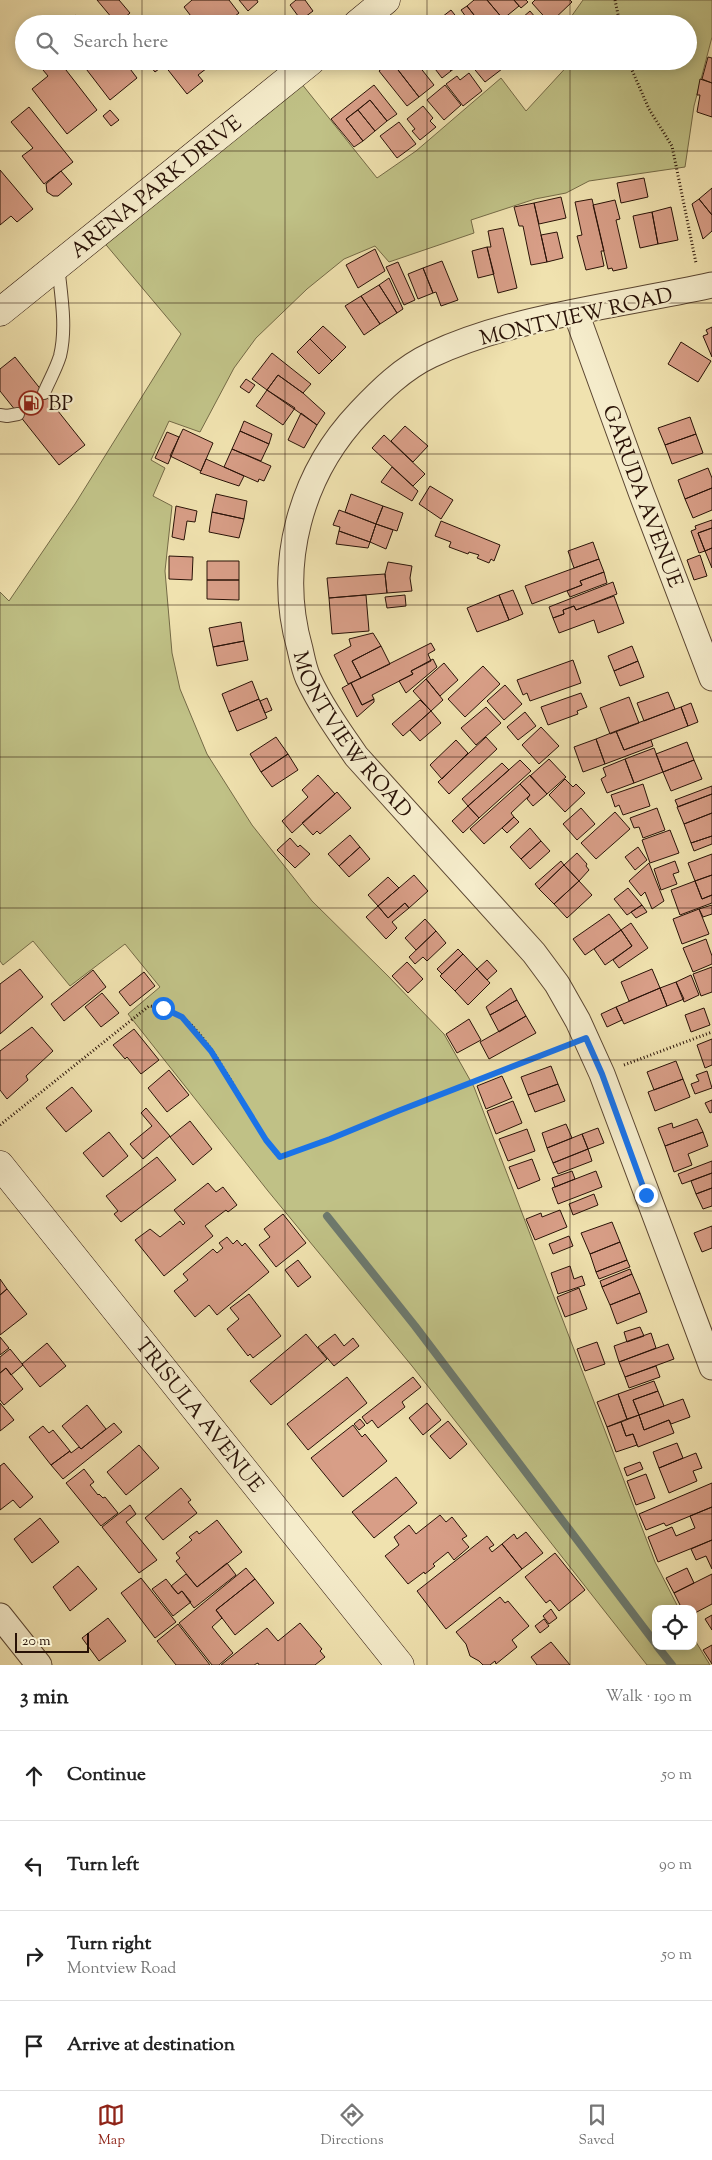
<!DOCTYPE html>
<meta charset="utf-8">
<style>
:root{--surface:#fff;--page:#f6f6f6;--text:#222;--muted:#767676;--line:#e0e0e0;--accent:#8f2418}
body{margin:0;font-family:"Sorts Mill Goudy",serif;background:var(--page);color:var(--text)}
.controls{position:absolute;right:15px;bottom:15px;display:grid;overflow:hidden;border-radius:10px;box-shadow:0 2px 12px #0003}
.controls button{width:45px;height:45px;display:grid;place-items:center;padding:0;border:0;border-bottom:1px solid var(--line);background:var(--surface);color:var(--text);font:25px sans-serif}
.scale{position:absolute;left:15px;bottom:12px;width:74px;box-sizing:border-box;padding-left:5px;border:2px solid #291207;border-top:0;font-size:14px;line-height:18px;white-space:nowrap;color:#291207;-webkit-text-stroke:4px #f5eccb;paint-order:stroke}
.stop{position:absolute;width:15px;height:15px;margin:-11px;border:4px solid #1a73e8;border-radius:50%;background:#fff}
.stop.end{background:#1a73e8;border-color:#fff;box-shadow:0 1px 5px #0008}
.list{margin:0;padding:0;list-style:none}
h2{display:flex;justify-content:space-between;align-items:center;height:65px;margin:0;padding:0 20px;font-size:21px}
h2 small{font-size:16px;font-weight:400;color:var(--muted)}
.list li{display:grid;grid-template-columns:32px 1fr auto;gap:15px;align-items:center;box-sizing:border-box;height:90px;padding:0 20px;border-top:1px solid var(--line)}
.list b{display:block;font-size:19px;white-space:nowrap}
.list p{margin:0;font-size:16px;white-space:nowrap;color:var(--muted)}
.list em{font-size:16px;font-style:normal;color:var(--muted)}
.icon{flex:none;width:28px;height:28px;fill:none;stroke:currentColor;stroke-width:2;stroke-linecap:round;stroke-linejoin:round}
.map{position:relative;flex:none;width:712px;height:1665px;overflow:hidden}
.search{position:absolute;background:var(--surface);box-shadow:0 2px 12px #0003;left:15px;right:15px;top:15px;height:55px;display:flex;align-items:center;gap:12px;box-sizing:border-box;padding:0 18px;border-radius:28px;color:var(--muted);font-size:19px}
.sheet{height:425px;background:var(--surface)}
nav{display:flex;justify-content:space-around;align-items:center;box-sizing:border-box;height:70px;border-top:1px solid var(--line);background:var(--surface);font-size:14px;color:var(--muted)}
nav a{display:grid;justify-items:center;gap:2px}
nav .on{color:var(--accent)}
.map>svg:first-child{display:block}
.green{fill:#c0c186;stroke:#746a46}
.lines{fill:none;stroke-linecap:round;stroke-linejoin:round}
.stream{stroke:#6d796d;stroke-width:8}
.building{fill:#d89e87;stroke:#291207}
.lane-casing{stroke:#5b4631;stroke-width:14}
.street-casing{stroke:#5b4631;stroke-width:27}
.secondary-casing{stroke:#291207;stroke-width:29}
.path{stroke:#291207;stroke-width:3;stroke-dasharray:1 2.5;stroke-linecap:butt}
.lane{stroke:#f5eccb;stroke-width:12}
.street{stroke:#f5eccb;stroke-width:25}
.secondary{stroke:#f5eccb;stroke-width:28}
.route{stroke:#1a73e8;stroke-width:6}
.grid{fill:none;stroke:#291207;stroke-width:1;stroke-opacity:0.55}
.labels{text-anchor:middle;stroke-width:4.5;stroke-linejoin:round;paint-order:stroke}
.street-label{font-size:21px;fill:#291207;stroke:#f5eccb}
.poi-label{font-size:21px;fill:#291207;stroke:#f5eccb;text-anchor:start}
</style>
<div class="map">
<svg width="712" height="1665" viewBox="0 0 712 1665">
<rect width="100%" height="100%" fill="#f0e2af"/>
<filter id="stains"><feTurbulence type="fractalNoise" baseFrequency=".004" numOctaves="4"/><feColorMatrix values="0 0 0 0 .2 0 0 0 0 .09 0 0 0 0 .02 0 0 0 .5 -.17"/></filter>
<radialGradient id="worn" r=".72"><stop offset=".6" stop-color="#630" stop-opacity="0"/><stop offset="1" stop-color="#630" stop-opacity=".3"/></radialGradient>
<path class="green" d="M583 0H712V37L694 106 685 167 589 181 566 193 535 199 471 220 474 233 389 262 375 246 344 259 307 289 256 338 234 368 200 432 169 421 151 460 165 468 153 496 172 506 165 571 172 653 180 689 207 754 252 825 312 901 388 976 444 1034 474 1087 655 1562 679 1609H656V1646H693V1637L710 1665H647L412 1366 268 1191 128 1014 160 987 125 944 70 986 33 941 3 965 0 961V592L9 601 75 504 181 334 102 240 297 78 377 178 416 151 501 78 526 111 572 61H688V24H566Z"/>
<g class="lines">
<path class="stream" d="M327 1216 415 1326 656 1644
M657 1646 672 1665"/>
</g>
<path class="building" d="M97 0H119L130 13 117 24Z
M192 0H229L239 13 230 20 233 24H197L184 7Z
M239 0H257L258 2 248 11Z
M296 0H305L313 11 301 20 290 5Z
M474 0H487L503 19 497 24H481L467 6Z
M487 0H514L519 6 503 19Z
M514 0H526L528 2 521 8Z
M535 0H570L572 2 550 23 532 3Z
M467 6 481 24H471L461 10Z
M451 10 462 24H455L452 20 446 24H433Z
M530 11 541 24H515Z
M76 15 83 24H65Z
M708 57 712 58V83L702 79Z
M55 61H59L97 110 67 134 32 89 48 76 43 70Z
M80 61H124L137 78 110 100Z
M146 61H161L164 65 155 72Z
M161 61H208L211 65 198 75 203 81 187 94Z
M391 61 419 97 407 106 379 71Z
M401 61H415L434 85 419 97 395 66Z
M429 61H443L451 71 442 78Z
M443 61H462L463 62 451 71Z
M477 61H496L502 69 485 82 471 65Z
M469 73 482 91 463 106 446 84 457 76 460 80Z
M700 79 712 83V117L697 112 700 95H697Z
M374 85 397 114 387 121 370 100 346 119 363 141 354 147 331 119Z
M445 85 461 105 444 120 427 100Z
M370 100 387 121 375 131 358 110Z
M423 106 433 118 430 121 436 127 420 140 412 131 415 129 407 119Z
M29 107 73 162 44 184 22 156 33 148 11 122Z
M110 110 119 120 111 126 103 116Z
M358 110 375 131 363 141 346 119Z
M399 122 416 144 397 158 380 136Z
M0 170 33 209 17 222 11 216 0 225Z
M61 171 72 184 58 196H53L47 192 46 184Z
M644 178 648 197 621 203 617 183Z
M712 188V215L699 199Z
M561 197 566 218 539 224 534 203Z
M592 199 604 251H601L604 266 586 270 577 236 582 235 575 202Z
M699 199 712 215V231L703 239 692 204Z
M615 200 620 219 616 220 627 268 613 271 612 268 608 269 593 205Z
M534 203 547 262 531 265 523 226H519L514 207Z
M671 207 678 240 658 244 652 212Z
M652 212 658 244 640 248 633 216Z
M503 228 517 288 498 293 487 247H491L488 231Z
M557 232 563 258 547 262 541 235Z
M487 247 494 274 478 278 472 251Z
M375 249 385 271 358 288 346 265Z
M442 261 458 300 441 306 436 292 433 293 423 268Z
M398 262 415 300 404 305 386 267Z
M423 268 433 293 418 299 408 274Z
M389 278 403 309 397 313 379 285Z
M379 285 397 313 380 324 361 296Z
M361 296 380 324 364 335 345 306Z
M323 326 346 347 332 361 310 339Z
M712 327V357L703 336 708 334 706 330Z
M310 339 332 361 319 374 297 352Z
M681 342 711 361 698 382 668 364Z
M272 353 311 384 303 393 278 375 267 390 252 379Z
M15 357 85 445 59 465 0 391V369Z
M278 375 303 393 325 413 317 425 267 390Z
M246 379 255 385 249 393 240 387Z
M267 390 295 408 283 425 256 406Z
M301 413 317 425 304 448 288 440Z
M690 417 696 434 665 445 658 428Z
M244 421 272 434 269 444 240 431Z
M405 426 428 446 413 462 391 441Z
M183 429 213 443 201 471 170 456Z
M240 431 269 444 261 461 232 449Z
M167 432 179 437 168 464 155 458Z
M696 434 703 453 672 464 665 445Z
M384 435 425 474 413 486 372 448Z
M232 449 271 466 264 481 259 479 258 482 224 467Z
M206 459 244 476 239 486 200 473Z
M392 467 418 491 412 501 381 482Z
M708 468 712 478V488L685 499 678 480Z
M430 486 453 500 441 519 419 504Z
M712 488V510L693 518 685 499Z
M216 494 247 501 244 519 212 512Z
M351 494 383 506 376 524 345 512Z
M176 506 197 511 195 522 187 521 184 540 172 537Z
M383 506 403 513 397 531 376 524Z
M339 510 376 524 370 542 339 531 340 527 333 525Z
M212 512 244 519 239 538 209 532Z
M712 520V528L698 533 705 551 699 553 691 531 696 529 695 526Z
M441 521 500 545 494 561 491 559 489 563 477 558 479 555 469 552 468 554 449 547 451 542 435 536Z
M376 524 393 530 386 549 370 542Z
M712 528V548L705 551 698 533Z
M339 531 370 542 368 548 336 544Z
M593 542 599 559 574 568 568 551Z
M712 548V568L705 551Z
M700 555 707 576 694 580 687 560Z
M169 556 193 557 192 580 169 579Z
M599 559 604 572 580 581 582 585 532 604 525 586Z
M207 561H239V580H207Z
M388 562 412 566 410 578 412 591 387 593 385 574Z
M604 572 607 583 570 597 567 591 582 585 580 581Z
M385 574 387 593 329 598 327 578Z
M207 580H239V600L207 599Z
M613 582 617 594 576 610 574 606 563 610 564 614 553 618 549 607Z
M513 590 523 614 509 620 499 595Z
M366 595 369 631 332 634 329 598Z
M405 595 406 606 387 608 385 597Z
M499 595 509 620 477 632 467 608Z
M614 596 624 623 598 633 594 620 559 633 553 618 564 614 563 610 574 606 576 610Z
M241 622 244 641 213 647 209 628Z
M373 633 381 646 352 661 361 678 348 684 334 655 351 646 349 639Z
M244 641 248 660 217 666 213 647Z
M431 643 435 650 428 654 431 661 411 671 413 674 372 695 374 699 362 705 351 683Z
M381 646 390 664 361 678 352 661Z
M632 646 638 661 614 671 608 656Z
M433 659 437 667 406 693 399 681 413 674 411 671Z
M573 660 581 683 530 701 527 693 523 695 517 680Z
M638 661 644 677 620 686 614 671Z
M444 663 458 680 440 696 426 679Z
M483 666 500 684 465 717 448 699Z
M426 679 443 700 431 711 413 691Z
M252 681 259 699 229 712 222 694Z
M351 683 362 705 374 699V702L357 717 342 688Z
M505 685 522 704 504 720 487 701Z
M668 692 675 709 644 721 637 703Z
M581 693 587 707 577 711 578 714 548 725 541 707Z
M629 697 639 723 610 734 600 708Z
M267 698 272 710 265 713 260 701Z
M259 699 267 718 237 731 229 712Z
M420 700 431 711 403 736 392 724Z
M691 703 698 722 688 726 681 707Z
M486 707 501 723 476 745 461 728Z
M681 707 688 726 624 750 616 731Z
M431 711 441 723 420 741 410 730Z
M525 712 536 726 518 740 507 727Z
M541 727 559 746 539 764 522 745Z
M616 731 624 750 651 740 653 746 605 764 596 739Z
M276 737 288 754 261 772 250 754Z
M486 737 497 749 449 794 438 782Z
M596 739 605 764 583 772 574 747Z
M456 740 468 753 442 779 430 765Z
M687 742 694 760 663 772 656 754Z
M654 748 663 772 634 783 625 759Z
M288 754 298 770 272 787 261 772Z
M549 759 566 777 547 794 530 776Z
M625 759 634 783 607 793 601 779 606 776 603 768Z
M520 760 531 771 479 818 468 806Z
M694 760 702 779 671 791 663 772Z
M502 763 509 770 468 806 462 799Z
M318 775 335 794 292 833 282 821 308 797 302 790Z
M530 775 547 794 533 806 527 799 530 795 520 784Z
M565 779 573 787 576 784 585 793 565 812 549 795Z
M520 784 530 795 511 813 514 817 484 844 470 829Z
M643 784 650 806 623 815 619 805 615 807 611 795Z
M712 786V794L678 807 675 800Z
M337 792 351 808 320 834 317 831 313 835 302 823Z
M712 794V813L684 824 677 807Z
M468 806 479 818 463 833 452 821Z
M581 808 595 824 577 840 563 824Z
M657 808 665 830 643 838 639 827 634 828 630 818Z
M615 812 630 829 596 859 581 843Z
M712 813V836L691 843 684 824Z
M514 817 519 822 507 833 502 828Z
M530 828 541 841 521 859 510 847Z
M670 830 679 853 650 863 642 840Z
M350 835 360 847 339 866 328 854Z
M712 836V844L694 851 691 843Z
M290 838 298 847 300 845 310 854 295 868 277 850Z
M541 841 550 851 530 869 521 859Z
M360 847 370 859 349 877 339 866Z
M638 847 647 860 635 870 625 857Z
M577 853 587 864 586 866 589 870 579 881 564 865Z
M712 854V875L695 881 688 863Z
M561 861 564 865 539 889 535 884Z
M675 861 679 872 673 874 677 884 661 890 654 869Z
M649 863 664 901 652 909 645 892 641 896 629 881Z
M564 865 579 881 554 904 539 889Z
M414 875 428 891 409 908 405 903 388 918 378 906Z
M712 875V895L702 899 695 881Z
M388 877 399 888 378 906 368 895Z
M579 881 592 895 567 918 554 904Z
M695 881 702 899 712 895V903L680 915 671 890Z
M628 888 642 905 627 915 614 899Z
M405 903 409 908 392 922 397 928 386 939 366 917 378 906 388 918Z
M642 905 647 912 636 918 631 912Z
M712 905V914L703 917 699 909Z
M699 909 709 934 682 944 673 919Z
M609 914 621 930 585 955 573 939Z
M425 919 436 931 416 950 405 938Z
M631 923 648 948 619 968 613 960 632 946 621 930Z
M621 930 632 946 605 965 594 949Z
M436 931 446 943 427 961 423 957 415 964 409 957Z
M706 939 712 956V964L693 972 683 948Z
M458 949 463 954 442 974 437 969Z
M463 954 477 969 455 991 440 976Z
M487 960 497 971 487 980 477 969Z
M407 962 423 979 408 993 392 976Z
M712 967V992L701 996 693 974Z
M20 969 43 997 0 1034V984Z
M477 969 490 983 468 1005 455 991Z
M652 969 660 988 629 1001 621 982Z
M93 970 106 987 64 1021 51 1004Z
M144 972 155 986 130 1006 119 992Z
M691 975 699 995 684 1002 676 982Z
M676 982 684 999 667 1006 660 988Z
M511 988 517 1000 490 1015 486 1007Z
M660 988 667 1006 624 1024 616 1007Z
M102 993 119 1013 101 1027 85 1007Z
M517 1000 526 1016 499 1032 490 1015Z
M616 1007 622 1020 607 1027 601 1014Z
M704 1008 710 1025 691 1032 685 1015Z
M526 1016 536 1033 489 1059 480 1042Z
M469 1019 481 1040 457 1053 446 1034Z
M32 1027 53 1051 26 1076 28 1080 7 1099 0 1090V1051Z
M134 1029 159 1060 141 1074 127 1057 125 1059 113 1045Z
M712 1039V1065L705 1068 697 1045Z
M676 1061 683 1079 654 1090 647 1072Z
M551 1066 558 1084 528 1095 521 1077Z
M169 1070 189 1095 167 1112 148 1088Z
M707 1071 712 1088 695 1094 691 1084 699 1081 696 1075Z
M502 1076 512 1098 486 1109 477 1086Z
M683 1079 690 1097 655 1111 648 1092Z
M558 1084 565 1101 535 1112 528 1095Z
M72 1087 92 1111 66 1132 46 1108Z
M712 1100V1112L710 1113 705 1103Z
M513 1101 522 1123 496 1134 487 1111Z
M146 1108 170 1136 143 1159 130 1144 152 1126 141 1113Z
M697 1119 703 1132 665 1146 658 1128 672 1123 673 1128Z
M190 1121 212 1149 193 1165 170 1137Z
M566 1124 572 1138 547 1148 542 1133Z
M598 1128 604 1143 588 1149 582 1134Z
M527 1129 535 1151 508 1161 499 1139Z
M109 1132 128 1156 103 1177 83 1153Z
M703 1132 708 1146 688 1154 692 1165 674 1172 665 1146Z
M582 1134 588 1149 553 1163 547 1148Z
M588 1149 592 1161 558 1174 553 1163Z
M157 1157 176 1180 121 1222 114 1214 118 1211 106 1196Z
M532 1159 540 1180 518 1189 509 1167Z
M712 1161V1173L682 1184 678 1174Z
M572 1171 575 1179 555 1187 552 1178Z
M596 1171 602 1187 558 1204 552 1188Z
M712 1173V1188L696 1194 691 1181Z
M208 1183 216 1192 223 1187 237 1205 228 1212 226 1210 205 1226 213 1236 164 1276 135 1240 150 1229 160 1237 180 1221 183 1225 185 1223 174 1210Z
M712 1188V1206L703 1209 696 1194Z
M594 1194 598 1205 573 1215 569 1204Z
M560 1210 567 1227 535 1240 526 1219 541 1213 542 1217Z
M283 1214 306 1243 276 1267 259 1245 270 1237 264 1229Z
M612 1222 620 1242 590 1254 581 1233Z
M712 1226V1248L702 1252 694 1233Z
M569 1236 573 1246 553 1254 549 1244Z
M227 1237 233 1244 237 1240 242 1246 245 1243 269 1272 217 1315 209 1305 195 1317 174 1291 188 1280 183 1274 213 1249 217 1253 223 1248 219 1243Z
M620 1242 627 1260 596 1272 590 1254Z
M298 1260 311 1277 298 1287 285 1270Z
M627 1260 630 1267 599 1279 596 1272Z
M570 1266 574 1279 582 1276 585 1285 558 1294 551 1273Z
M630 1269 632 1274 602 1287 600 1281Z
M632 1274 640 1293 610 1305 602 1287Z
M0 1279 7 1289 0 1295Z
M579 1288 587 1309 565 1317 557 1297Z
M7 1289 27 1314 0 1335V1295Z
M640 1293 647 1312 617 1324 610 1305Z
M249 1294 281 1336 253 1358 250 1354 248 1356 227 1329 239 1319 230 1308Z
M640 1327 644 1336 627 1342 624 1332Z
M651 1333 656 1348 619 1362 614 1346Z
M306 1334 327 1359 271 1405 250 1381Z
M335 1334 344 1346 353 1338 359 1346 334 1366 318 1347Z
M0 1337 9 1348 0 1355Z
M597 1342 605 1364 585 1371 577 1349Z
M47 1343 66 1366 40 1387 22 1364Z
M668 1344 674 1359 625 1377 619 1362Z
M10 1349 23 1365 11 1375 6 1368 0 1373V1357Z
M656 1366 660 1377 629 1388 625 1377Z
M6 1368 23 1389 4 1405 0 1400V1373Z
M347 1377 367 1403 308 1450 287 1424Z
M413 1377 421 1387 402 1402 405 1407 378 1428 372 1420 367 1424 362 1417Z
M654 1381 658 1391 633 1400 639 1415 627 1419 618 1394Z
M658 1391 664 1406 639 1415 633 1400Z
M618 1394 627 1419 607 1427 597 1402Z
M683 1399 690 1417 671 1424 669 1420 644 1430 639 1415Z
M0 1403 14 1420 0 1431Z
M427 1403 441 1420 423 1435 409 1418Z
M87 1405 106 1429 81 1449 62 1426Z
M639 1415 644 1430 669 1420 674 1433 638 1447 633 1434 626 1436 621 1422Z
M360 1419 365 1425 359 1430 354 1424Z
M448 1421 467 1444 450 1459 430 1436Z
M621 1422 626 1436 633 1434 637 1445 616 1452 607 1427Z
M114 1423 122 1432 63 1479 51 1465 70 1451 71 1453 79 1447 81 1449Z
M353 1425 362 1437 365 1434 387 1461 343 1497 311 1458Z
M43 1426 49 1433 53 1430 70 1451 51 1465 29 1437Z
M677 1443 683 1458 659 1468 653 1452Z
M139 1445 159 1468 126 1495 107 1472Z
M696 1453 702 1468 693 1471 697 1481 669 1493 659 1468Z
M640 1462 643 1469 627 1476 624 1468Z
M4 1463 33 1497 20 1508 13 1500 0 1510V1466Z
M84 1469 94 1482 90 1485 98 1495 99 1494 103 1498 105 1497 118 1513 101 1526 66 1483Z
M646 1474 655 1498 636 1505 627 1481Z
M396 1477 417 1503 374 1538 352 1512Z
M712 1483V1507L666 1526 664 1523 646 1530 639 1514Z
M181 1488 191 1500 188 1502 197 1513 163 1540 145 1518Z
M130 1505 136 1514 126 1522 157 1560 139 1573 102 1527Z
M712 1507V1540L658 1562 648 1537 672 1527 676 1536 695 1528 690 1516Z
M440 1515 446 1522 452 1517 467 1536 462 1539 469 1547 454 1560 448 1552 433 1564 435 1566 425 1574 424 1572 408 1584 385 1556 399 1545 394 1537 409 1525 416 1534Z
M40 1518 59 1542 32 1563 14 1539Z
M217 1520 242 1552 197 1587 176 1561 180 1558 176 1553 192 1540 189 1537 197 1531 199 1534Z
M526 1532 543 1553 522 1569 502 1544 514 1534 517 1539Z
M487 1536 494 1545 489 1548 492 1552 502 1544 522 1569 446 1629 417 1591Z
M712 1540V1569L706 1556 696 1560 691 1549Z
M555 1553 585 1590 559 1611 550 1600 546 1603 525 1577Z
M227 1563 236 1575 194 1608 182 1591 178 1594 171 1586 186 1574 197 1587Z
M78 1566 97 1589 70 1611 53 1587Z
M246 1568 255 1579 216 1610 222 1618 212 1627 233 1653 219 1665H212L179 1623Z
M687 1568 694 1583 674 1593 666 1578Z
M712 1574V1604L693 1614V1609H682L674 1593Z
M141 1578 176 1622 155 1638 121 1593Z
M166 1579 178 1594 182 1591 191 1602 173 1616 152 1589Z
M255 1579 274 1603 235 1635 216 1610Z
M500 1597 505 1603 508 1601 529 1626 512 1640 517 1647 496 1664 495 1661 490 1665H483L479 1661 470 1656 466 1644 456 1632Z
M551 1609 557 1618 549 1624 543 1616Z
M712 1615V1630L705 1619Z
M108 1618 126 1641 99 1661 82 1638Z
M544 1619 549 1626 540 1633 535 1626Z
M300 1623 322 1649 320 1651 325 1657 315 1665H259L258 1663 254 1665H221L267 1628 278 1641Z
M178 1624 210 1665H176L157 1641Z
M551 1642 570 1665H537L531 1657Z
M712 1645V1664L703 1650Z"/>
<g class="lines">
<g class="lane-casing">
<path id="lane" d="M44 393C49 381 56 369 60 356 67 327 61 295 58 265
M0 415 7 416 18 414"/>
</g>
<g class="street-casing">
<g id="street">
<path id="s1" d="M712 285C622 305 514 316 431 355 403 368 380 391 360 412 300 475 276 565 300 649 302 658 304 669 308 678 321 706 339 731 356 756L534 953 557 984 578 1021 602 1074 712 1367"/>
<path id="s2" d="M576 313 641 492 712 678"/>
<path d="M0 1616 39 1665"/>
</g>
</g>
<g class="secondary-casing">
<g id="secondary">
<path d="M357 24 386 0"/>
<path id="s3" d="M0 312 311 61"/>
<path id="s4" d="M0 1165 400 1665"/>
</g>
</g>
<path class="path" d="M615 0 620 24
M628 61 649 109 672 146 696 263
M624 1065 712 1032
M0 1125 149 1006C161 1007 172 1010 182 1017 208 1035 238 1094 255 1122 262 1134 269 1147 279 1157L330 1139 398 1111 564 1047"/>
<use href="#lane" class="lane"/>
<use href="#street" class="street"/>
<use href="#secondary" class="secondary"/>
</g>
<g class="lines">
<path class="route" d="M163 1008 182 1017 211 1051 266 1140 280 1157 330 1139 398 1111 586 1038 602 1074 646 1195"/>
</g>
<path class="grid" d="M142 0V24M285 0V24M427 0V24M570 0V24M142 61V1665M285 61V1665M427 61V1665M570 61V1665M0 151H712M0 303H712M0 454H712M0 605H712M0 757H712M0 908H712M0 1060H712M0 1211H712M0 1362H712M0 1514H712"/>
<defs>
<g id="fuel-ring" transform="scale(1.25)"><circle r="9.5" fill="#f5eccb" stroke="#8f2418" stroke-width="1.5"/><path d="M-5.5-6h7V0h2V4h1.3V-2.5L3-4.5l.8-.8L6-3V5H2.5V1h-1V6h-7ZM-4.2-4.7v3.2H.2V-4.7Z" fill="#8f2418"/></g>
</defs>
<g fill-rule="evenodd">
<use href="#fuel-ring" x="31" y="403"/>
</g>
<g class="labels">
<g class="street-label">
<text dy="7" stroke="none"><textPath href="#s3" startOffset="200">ARENA PARK DRIVE</textPath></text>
<text transform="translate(576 316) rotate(-13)" y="7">MONTVIEW ROAD</text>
<text dy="7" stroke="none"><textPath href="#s2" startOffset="195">GARUDA AVENUE</textPath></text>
<text dy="7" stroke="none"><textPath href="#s1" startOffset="739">MONTVIEW ROAD</textPath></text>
<text dy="7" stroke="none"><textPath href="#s4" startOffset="320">TRISULA AVENUE</textPath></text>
</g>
<g class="poi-label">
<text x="48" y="410">BP</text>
</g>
</g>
<rect width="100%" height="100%" filter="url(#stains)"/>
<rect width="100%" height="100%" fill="url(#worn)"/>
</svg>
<div class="controls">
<button><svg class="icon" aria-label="locate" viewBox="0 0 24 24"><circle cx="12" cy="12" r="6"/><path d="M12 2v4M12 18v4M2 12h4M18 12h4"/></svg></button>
</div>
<div class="scale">20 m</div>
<div class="stop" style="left:163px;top:1008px"></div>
<div class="stop end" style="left:646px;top:1195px"></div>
<div class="search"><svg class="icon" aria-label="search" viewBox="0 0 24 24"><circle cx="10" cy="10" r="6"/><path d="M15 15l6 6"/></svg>Search here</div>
</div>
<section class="sheet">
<h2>3 min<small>Walk · 190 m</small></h2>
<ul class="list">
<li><svg class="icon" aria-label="ahead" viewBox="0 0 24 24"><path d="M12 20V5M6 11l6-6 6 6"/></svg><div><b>Continue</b></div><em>50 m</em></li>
<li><svg class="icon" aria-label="left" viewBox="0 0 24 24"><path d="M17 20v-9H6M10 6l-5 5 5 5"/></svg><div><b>Turn left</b></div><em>90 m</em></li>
<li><svg class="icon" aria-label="right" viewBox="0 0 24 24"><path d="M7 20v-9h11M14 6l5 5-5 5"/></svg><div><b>Turn right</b><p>Montview Road</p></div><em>50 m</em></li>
<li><svg class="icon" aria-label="arrive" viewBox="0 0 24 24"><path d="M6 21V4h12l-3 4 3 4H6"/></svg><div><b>Arrive at destination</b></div></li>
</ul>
</section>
<nav>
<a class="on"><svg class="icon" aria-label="map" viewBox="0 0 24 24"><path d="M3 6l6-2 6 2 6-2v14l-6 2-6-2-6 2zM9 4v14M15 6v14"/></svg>Map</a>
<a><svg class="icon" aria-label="directions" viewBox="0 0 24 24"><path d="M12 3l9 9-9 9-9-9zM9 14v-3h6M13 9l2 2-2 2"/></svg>Directions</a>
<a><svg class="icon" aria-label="saved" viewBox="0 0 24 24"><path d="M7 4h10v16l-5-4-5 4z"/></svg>Saved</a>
</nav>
